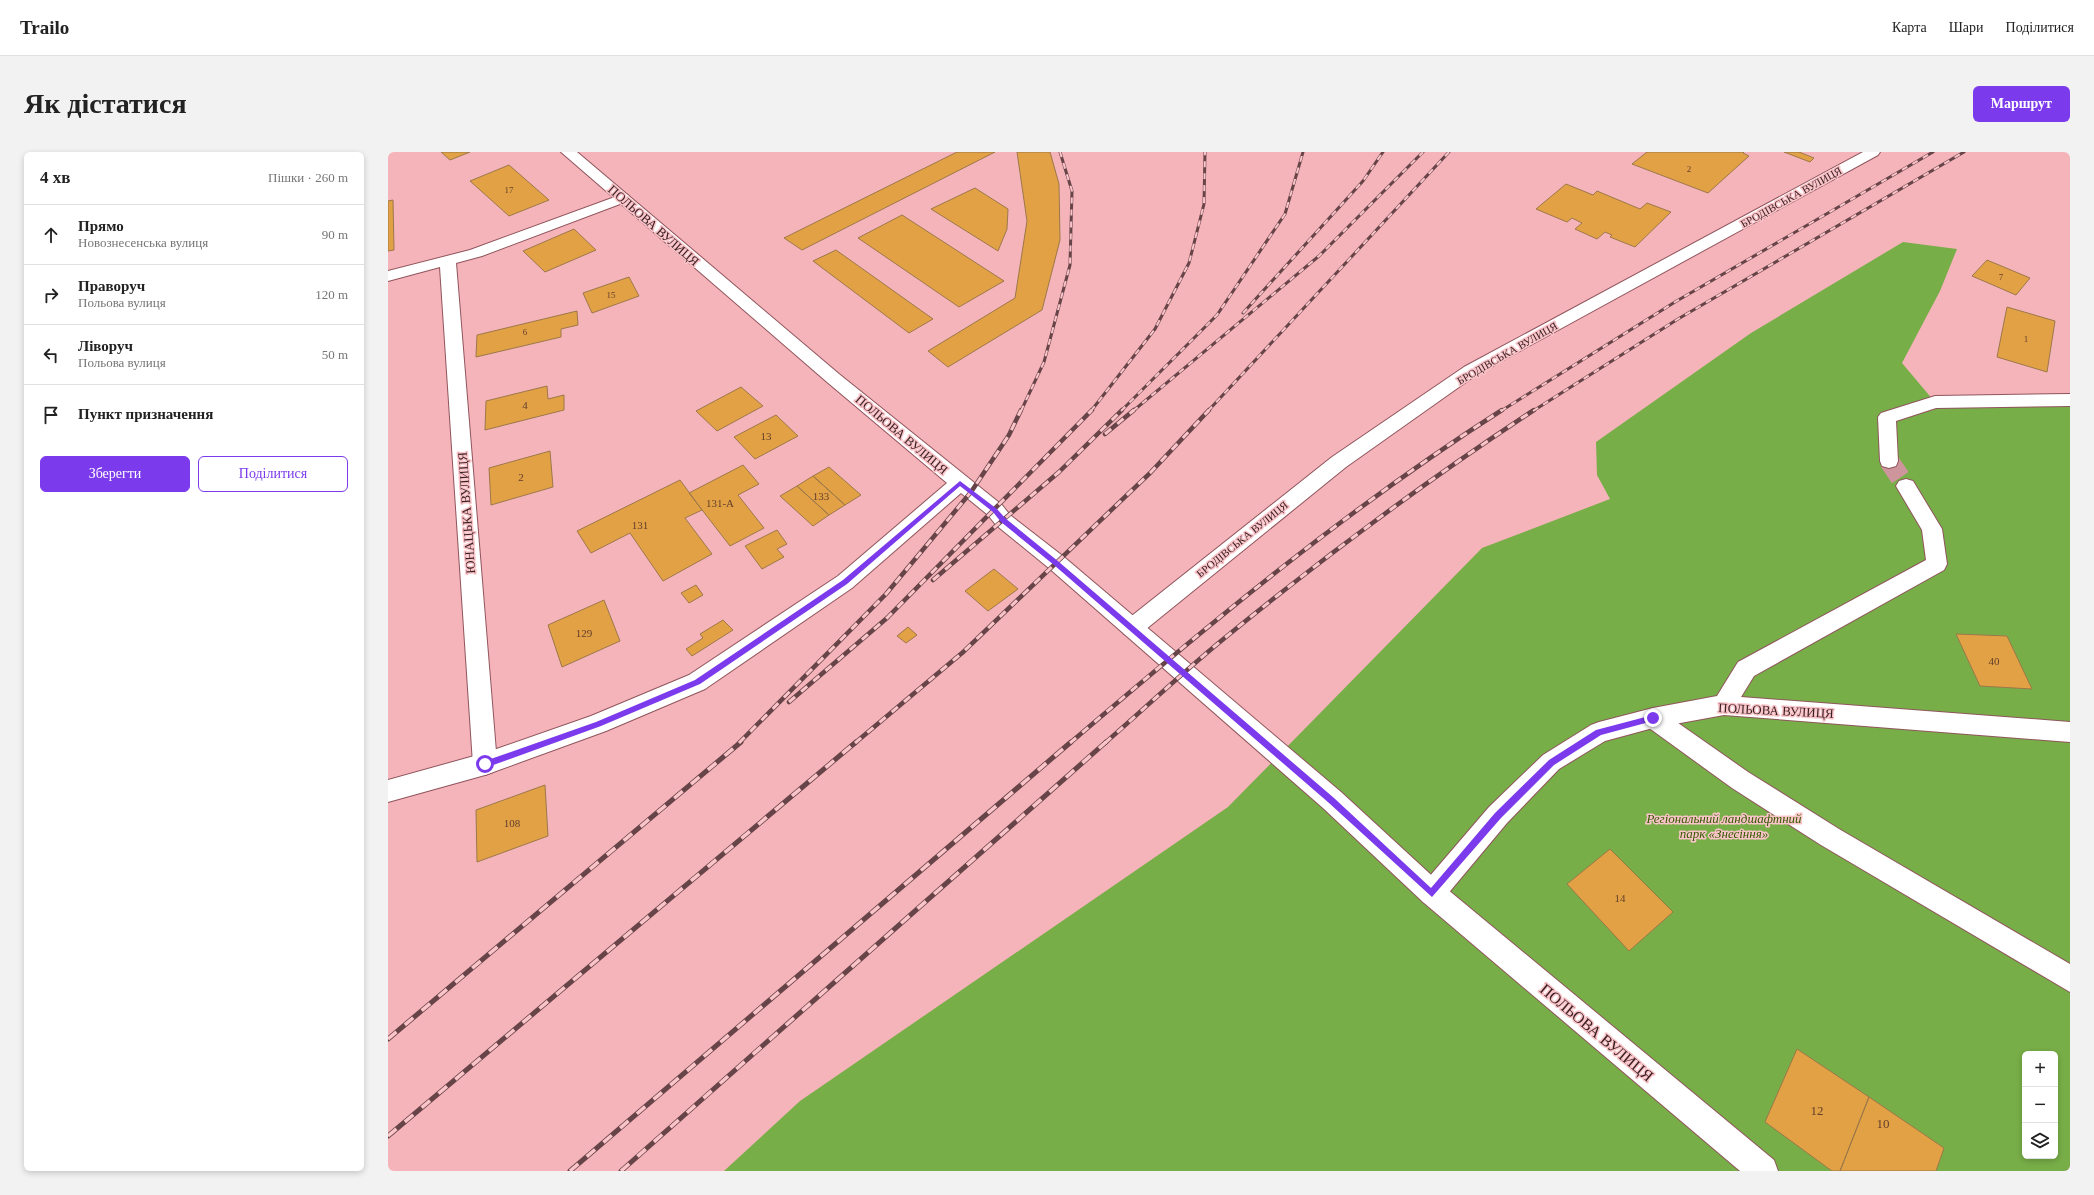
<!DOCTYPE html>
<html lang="uk">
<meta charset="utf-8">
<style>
:root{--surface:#fff;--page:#f2f2f2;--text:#222;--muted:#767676;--line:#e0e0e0;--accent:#7c3aed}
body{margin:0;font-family:Georgia,serif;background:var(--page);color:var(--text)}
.controls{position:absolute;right:12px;bottom:12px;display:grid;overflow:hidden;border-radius:6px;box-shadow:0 2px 6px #0003}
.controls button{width:36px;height:36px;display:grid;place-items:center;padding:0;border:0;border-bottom:1px solid var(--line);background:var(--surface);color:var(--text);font:20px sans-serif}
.stop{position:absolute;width:12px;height:12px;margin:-9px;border:3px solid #7c3aed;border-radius:50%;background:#fff}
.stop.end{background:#7c3aed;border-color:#fff;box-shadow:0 1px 4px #0008}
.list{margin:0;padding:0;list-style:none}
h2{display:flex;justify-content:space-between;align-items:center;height:52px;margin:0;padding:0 16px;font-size:17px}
h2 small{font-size:13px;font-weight:400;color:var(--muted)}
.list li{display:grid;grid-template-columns:26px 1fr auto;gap:12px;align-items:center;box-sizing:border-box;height:60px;padding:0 16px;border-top:1px solid var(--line)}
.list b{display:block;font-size:15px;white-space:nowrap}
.list p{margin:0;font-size:13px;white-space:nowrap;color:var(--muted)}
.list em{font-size:13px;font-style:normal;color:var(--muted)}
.actions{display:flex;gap:8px;padding:12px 16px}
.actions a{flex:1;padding:9px 0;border:1px solid var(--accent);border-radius:6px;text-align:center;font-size:14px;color:var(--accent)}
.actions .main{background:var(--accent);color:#fff}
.icon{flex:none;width:22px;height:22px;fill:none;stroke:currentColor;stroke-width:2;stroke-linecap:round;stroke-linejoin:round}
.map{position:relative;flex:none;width:1682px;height:1019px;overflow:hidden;border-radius:6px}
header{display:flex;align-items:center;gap:24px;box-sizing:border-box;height:56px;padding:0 20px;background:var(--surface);border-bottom:1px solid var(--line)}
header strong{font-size:19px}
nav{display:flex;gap:22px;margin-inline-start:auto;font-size:14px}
.intro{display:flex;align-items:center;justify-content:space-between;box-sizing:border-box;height:96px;padding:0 24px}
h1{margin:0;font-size:28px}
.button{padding:10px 18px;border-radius:6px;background:var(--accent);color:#fff;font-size:14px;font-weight:700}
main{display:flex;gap:24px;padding:0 24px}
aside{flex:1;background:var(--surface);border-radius:6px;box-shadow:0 2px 6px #0003}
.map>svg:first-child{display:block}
.green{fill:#78ae48;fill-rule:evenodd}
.building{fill:#e3a146;stroke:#9c7849}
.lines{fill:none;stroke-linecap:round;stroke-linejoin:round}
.minor-tunnel{stroke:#cf959c;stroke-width:20;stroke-dasharray:20 10;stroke-linecap:butt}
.service-casing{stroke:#8f555c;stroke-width:2}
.minor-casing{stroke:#8f555c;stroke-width:2}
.tertiary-casing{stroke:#8f555c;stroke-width:2}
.service{fill:#fff;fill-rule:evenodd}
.minor{fill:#fff;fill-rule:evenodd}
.tertiary{fill:#fff;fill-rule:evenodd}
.rail-far2-casing{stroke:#674448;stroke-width:3}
.rail-far1-casing{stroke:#674448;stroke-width:4.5}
.rail-casing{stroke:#674448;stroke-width:5}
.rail-far2{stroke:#fac4c9;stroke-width:2;stroke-dasharray:6;stroke-linecap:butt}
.rail-far1{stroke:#fac4c9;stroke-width:3;stroke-dasharray:8;stroke-linecap:butt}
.rail{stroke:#fac4c9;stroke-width:3.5;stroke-dasharray:11;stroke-linecap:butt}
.route{fill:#7c3aed}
.labels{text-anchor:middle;stroke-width:3;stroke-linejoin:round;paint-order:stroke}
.far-number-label{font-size:9px;fill:#63402b}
.far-street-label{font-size:11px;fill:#381f22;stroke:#fac4c9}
.number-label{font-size:11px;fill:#63402b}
.street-label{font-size:13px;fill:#381f22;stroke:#fac4c9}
.park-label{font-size:13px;font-style:italic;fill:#335901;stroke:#fac4c9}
.near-number-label{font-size:13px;fill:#63402b}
.near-street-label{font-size:16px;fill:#381f22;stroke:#fac4c9}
</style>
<header>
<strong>Trailo</strong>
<nav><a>Карта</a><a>Шари</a><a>Поділитися</a></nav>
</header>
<div class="intro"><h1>Як дістатися</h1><a class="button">Маршрут</a></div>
<main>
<aside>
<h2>4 хв<small>Пішки · 260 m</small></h2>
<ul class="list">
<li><svg class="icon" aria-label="ahead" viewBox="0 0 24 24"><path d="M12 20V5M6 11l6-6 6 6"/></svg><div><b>Прямо</b><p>Новознесенська вулиця</p></div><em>90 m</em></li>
<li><svg class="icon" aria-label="right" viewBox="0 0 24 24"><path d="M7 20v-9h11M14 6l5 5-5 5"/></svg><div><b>Праворуч</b><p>Польова вулиця</p></div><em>120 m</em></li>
<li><svg class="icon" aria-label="left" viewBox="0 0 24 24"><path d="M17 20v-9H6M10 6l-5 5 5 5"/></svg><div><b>Ліворуч</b><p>Польова вулиця</p></div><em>50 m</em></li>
<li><svg class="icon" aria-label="arrive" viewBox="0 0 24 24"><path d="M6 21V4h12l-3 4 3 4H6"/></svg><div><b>Пункт призначення</b></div></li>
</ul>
<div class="actions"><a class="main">Зберегти</a><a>Поділитися</a></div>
</aside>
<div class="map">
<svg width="1682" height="1019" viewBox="0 0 1682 1019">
<rect width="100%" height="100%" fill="#f5b3ba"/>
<path class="green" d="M1515 90 1569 97 1552 139 1514 211 1546 249 1682 245V1019H336L412 949 840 655 1094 396 1222 347 1209 323 1208 290 1363 181ZM1637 902H1667V1004H1637Z"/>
<path class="building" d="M53 0H82L62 8Z
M569 0H607L414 98 396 86Z
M629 0H662L671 32 672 88 654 158 560 215 540 199 627 146 639 69Z
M1259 0H1356L1355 1 1361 4 1320 41 1244 12Z
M1396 0H1411L1426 6 1422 10Z
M121 13 161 48 121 64 82 29Z
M1178 32 1205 43 1209 39 1252 57 1259 51 1283 60 1247 95 1222 85 1224 83 1217 80 1209 87 1187 77 1194 71 1184 66 1179 70 1148 57Z
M587 36 620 57 619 77 610 99 543 57Z
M5 48 6 98 0 99V49Z
M514 63 616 129 571 155 470 86Z
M186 77 208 98 157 120 135 99Z
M448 98 545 167 521 181 425 109Z
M1599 108 1642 126 1628 143 1584 124Z
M241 125 251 144 204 161 195 141Z
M1619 155 1667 169 1659 220 1609 205Z
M189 159 190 173 173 177V185L88 205 89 183Z
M159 234 160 247 176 243V258L97 278 98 249Z
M353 235 375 254 329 279 308 259Z
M388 263 410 284 367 307 346 285Z
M162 299 165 335 103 353 101 316Z
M355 313 371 332 350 343 376 376 342 394 301 341Z
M441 315 473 343 457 353 425 324Z
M425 324 457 353 441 363 409 334Z
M292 328 314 358 297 366 324 402 275 429 242 381 203 401 189 379Z
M409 334 441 363 425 374 392 344Z
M389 378 399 392 389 397 396 405 374 417 357 394Z
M606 417 630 437 600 459 577 439Z
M308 433 315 443 301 451 293 441Z
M216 448 232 489 174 515 160 473Z
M335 468 345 478 304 504 298 497 315 486 312 482Z
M520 475 529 483 518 491 509 484Z
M1568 482 1619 484 1644 537 1592 534Z
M157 633 160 684 89 710 88 658Z
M1222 697 1285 760 1241 799 1179 732Z
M1409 897 1481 945 1452 1019H1444L1377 970Z
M1481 945 1556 996 1548 1019H1452Z"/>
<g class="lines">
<path class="minor-tunnel" d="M1501 309 1518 334"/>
<g class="service-casing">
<path id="service" d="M1265 556 1273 559 1360 620 1451 677 1682 812V840L1433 693 1344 636 1257 573 1254 566 1257 559Z"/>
</g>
<g class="minor-casing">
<path id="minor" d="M1475 0H1492L1490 3 1088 223 958 315 752 482 744 485 736 482 733 476 736 470 944 305 1076 215Z
M235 42 240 43 242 46 240 49 94 104 68 111 109 612 105 620 97 623 89 620 85 612 52 115 0 129V119L82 98Z
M1682 242V254L1548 256 1508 269 1510 309 1508 314 1501 316 1494 314 1492 309 1490 265 1493 261 1547 244Z
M1518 327 1525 329 1554 377 1559 412 1556 418 1366 524 1353 545 1682 570V590L1336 563 1265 576 1217 589 1171 617 1119 671 1053 750 1044 754 1035 750 1031 741 1035 732 1101 655 1155 603 1203 573 1211 570 1265 556 1329 544 1350 510 1538 408 1534 378 1508 334 1511 329Z"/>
</g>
<g class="tertiary-casing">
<path id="tertiary" d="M173 0H189L451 222 614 353 622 363 676 405 953 640 1053 732 1386 1008 1390 1019H1352L1035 750 935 656 662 417 608 373 600 363 573 341 464 436 317 537 218 579 97 623 0 650V628L97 601 203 564 301 523 450 424 559 331 439 230Z"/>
</g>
<use href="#service" class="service"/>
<use href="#minor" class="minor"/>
<use href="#tertiary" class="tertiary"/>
<g class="rail-far2-casing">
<path id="rail-far2" d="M855 161 975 29 995 0
M633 259 656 210 682 113 684 39 672 0
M703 259 767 177 801 111 816 52 817 0
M733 259 829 163 897 62 915 0
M745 259 931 104 1035 0
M820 259 1061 0
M1113 259 1287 150 1545 0
M1145 259 1290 167 1576 0"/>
</g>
<g class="rail-far1-casing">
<path id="rail-far1" d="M717 282 746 258
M545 428 671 320 734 258
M401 550 499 466 704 258
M351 591 498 442 583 340 621 283 633 258
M467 591 574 501 763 320 821 258
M682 591C821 472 959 357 1114 258
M717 591C756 557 793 522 833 489 933 407 1038 329 1146 258"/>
</g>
<g class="rail-casing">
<path id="rail" d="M0 887 353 590
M0 984 468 590
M182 1019 683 590
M233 1019 718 590"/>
</g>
<use href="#rail-far2" class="rail-far2"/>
<use href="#rail-far1" class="rail-far1"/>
<use href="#rail" class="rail"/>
</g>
<path class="route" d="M572 329 609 357 617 366 671 410 946 646 1043 736 1107 661 1161 608 1208 578 1265 563 1268 566 1265 569 1213 583 1166 613 1113 666 1044 745 941 651 666 413 613 370 605 360 572 334 459 432 312 532 213 574 97 616 94 615V610L208 570 307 528 455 428Z"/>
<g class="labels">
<g class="far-number-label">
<text x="1301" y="20">2</text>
<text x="121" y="41">17</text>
<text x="1613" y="128">7</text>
<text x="223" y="146">15</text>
<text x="137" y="183">6</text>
<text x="1638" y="190">1</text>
</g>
<g class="far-street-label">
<text transform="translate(1403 45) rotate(-29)" y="4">БРОДІВСЬКА ВУЛИЦЯ</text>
<text transform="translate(1119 201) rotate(-30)" y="4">БРОДІВСЬКА ВУЛИЦЯ</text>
<text transform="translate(854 387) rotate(-39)" y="4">БРОДІВСЬКА ВУЛИЦЯ</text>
</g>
<g class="number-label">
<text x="137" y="257">4</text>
<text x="378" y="288">13</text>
<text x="133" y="329">2</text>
<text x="433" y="348">133</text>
<text x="332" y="355">131-А</text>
<text x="252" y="377">131</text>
<text x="196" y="485">129</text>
<text x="1606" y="513">40</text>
<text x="124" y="675">108</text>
<text x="1232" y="750">14</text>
</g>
<g class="street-label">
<text transform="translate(266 73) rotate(41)" y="5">ПОЛЬОВА ВУЛИЦЯ</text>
<text transform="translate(514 282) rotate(40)" y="5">ПОЛЬОВА ВУЛИЦЯ</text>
<text transform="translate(78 361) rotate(-94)" y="5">ЮНАЦЬКА ВУЛИЦЯ</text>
<text transform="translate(1388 558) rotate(3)" y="5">ПОЛЬОВА ВУЛИЦЯ</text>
</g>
<g class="park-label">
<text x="1336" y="671">Регіональний ландшафтний<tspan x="1336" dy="15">парк «Знесіння»</tspan></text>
</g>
<g class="near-number-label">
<text x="1429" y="963">12</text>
<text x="1495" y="976">10</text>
</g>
<g class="near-street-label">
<text transform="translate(1209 880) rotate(40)" y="6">ПОЛЬОВА ВУЛИЦЯ</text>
</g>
</g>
</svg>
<div class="controls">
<button>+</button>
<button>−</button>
<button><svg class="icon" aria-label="layers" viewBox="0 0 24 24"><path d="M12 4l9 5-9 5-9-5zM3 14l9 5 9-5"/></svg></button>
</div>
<div class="stop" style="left:97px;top:612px"></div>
<div class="stop end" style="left:1265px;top:566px"></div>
</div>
</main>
